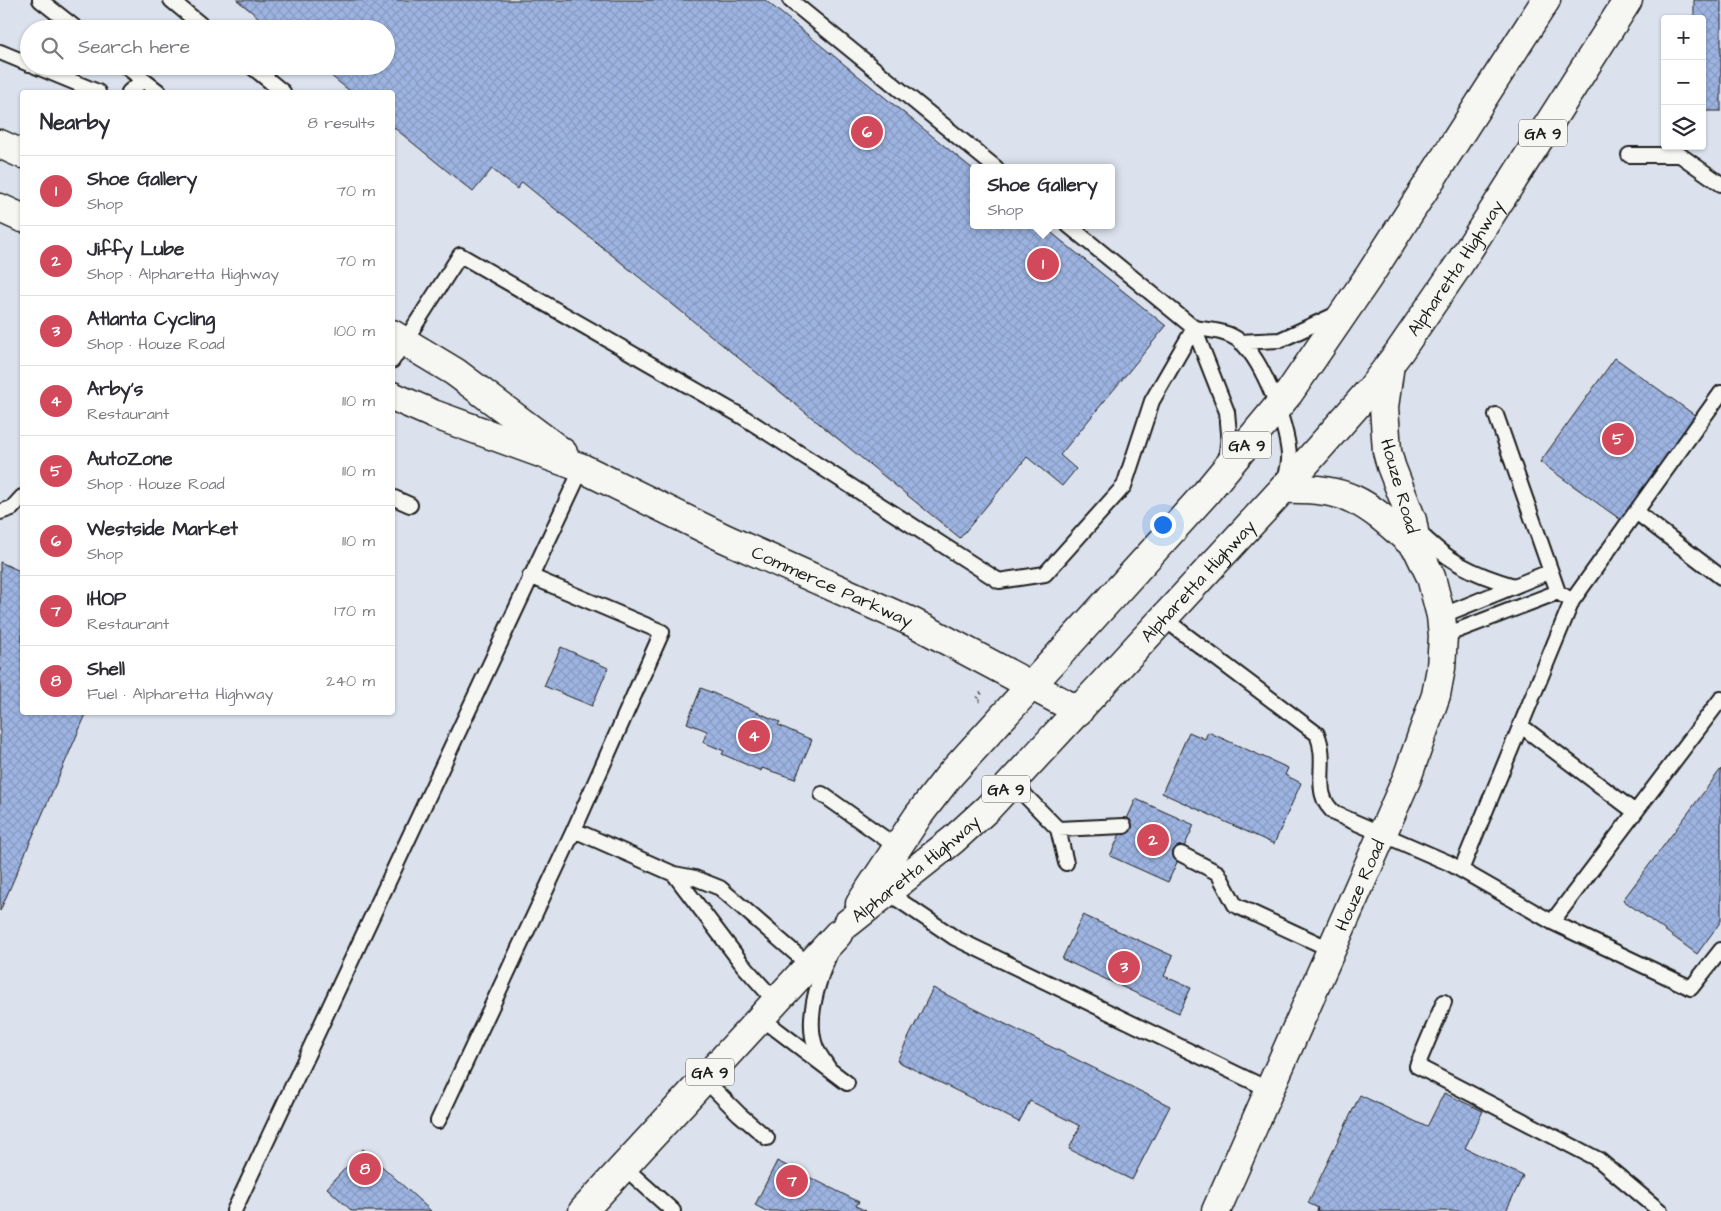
<!DOCTYPE html>
<meta charset="utf-8">
<style>
:root{--surface:#fff;--page:#f2f2f3;--text:#2b2b33;--muted:#7c7c81;--line:#e1e1e2;--accent:#d1495b}
body{margin:0;font-family:"Architects Daughter",sans-serif;background:var(--page);color:var(--text)}
.controls{position:absolute;right:15px;top:15px;display:grid;overflow:hidden;border-radius:5px;box-shadow:0 1px 4px #0004}
.controls button{width:45px;height:45px;display:grid;place-items:center;padding:0;border:0;border-bottom:1px solid var(--line);background:var(--surface);color:var(--text);font:25px sans-serif}
.you{position:absolute;left:1162px;top:524px;width:18px;height:18px;margin:-12px;border:4px solid #fff;border-radius:50%;background:#1a73e8;box-shadow:0 0 0 8px #1a73e833}
.badge{display:grid;place-items:center;width:32px;height:32px;border-radius:50%;background:var(--accent);color:#fff;font-size:16px;font-weight:700}
.pin{position:absolute;translate:-50% -50%;border:2px solid #fff;box-shadow:0 1px 5px #0006}
.popup{position:absolute;left:970px;top:164px;width:145px;height:65px;box-sizing:border-box;display:grid;place-content:center;border-radius:5px;background:var(--surface);filter:drop-shadow(0 1px 4px #0005);font-size:16px;white-space:nowrap;color:var(--muted)}
.popup b{font-size:19px;color:var(--text)}
.popup::after{content:'';position:absolute;left:50%;top:100%;margin-left:-10px;border:10px solid transparent;border-top-color:var(--surface)}
.list{margin:0;padding:0;list-style:none}
h2{display:flex;justify-content:space-between;align-items:center;height:65px;margin:0;padding:0 20px;font-size:21px}
h2 small{font-size:16px;font-weight:400;color:var(--muted)}
.list li{display:grid;grid-template-columns:32px 1fr auto;gap:15px;align-items:center;box-sizing:border-box;height:70px;padding:0 20px;border-top:1px solid var(--line)}
.list b{display:block;font-size:19px;white-space:nowrap}
.list p{margin:0;font-size:16px;white-space:nowrap;color:var(--muted)}
.list em{font-size:16px;font-style:normal;color:var(--muted)}
.icon{flex:none;width:28px;height:28px;fill:none;stroke:currentColor;stroke-width:2;stroke-linecap:round;stroke-linejoin:round}
.map{position:relative;flex:none;width:1721px;height:1211px;overflow:hidden}
.search{position:absolute;background:var(--surface);box-shadow:0 1px 4px #0004;left:20px;top:20px;width:375px;height:55px;display:flex;align-items:center;gap:12px;box-sizing:border-box;padding:0 18px;border-radius:28px;color:var(--muted);font-size:19px}
.panel{position:absolute;background:var(--surface);box-shadow:0 1px 4px #0004;left:20px;top:90px;width:375px;height:625px;border-radius:5px}
.map>svg:first-child{display:block}
.building{fill:url(#building-cross-hatch);stroke:#1c1c1c}
.lines{fill:none;stroke-linecap:round;stroke-linejoin:round}
.lane-casing{stroke:#1c1c1c;stroke-width:18}
.secondary-casing{stroke:#1c1c1c;stroke-width:31}
.highway-casing{stroke:#1c1c1c;stroke-width:31}
.path{stroke:#1c1c1c;stroke-width:3;stroke-dasharray:1 4;stroke-linecap:butt}
.lane{stroke:#f6f6f2;stroke-width:14}
.secondary{stroke:#f6f6f2;stroke-width:28}
.highway{stroke:#f6f6f2;stroke-width:28}
.labels{text-anchor:middle;stroke-width:4.5;stroke-linejoin:round;paint-order:stroke}
.shield{fill:#f6f6f2;stroke:#5d5d5c;stroke-width:1}
.shield-label{font-size:16px;font-weight:bold;fill:#1c1c1c}
.street-label{font-size:18px;fill:#1c1c1c;stroke:#f6f6f2}
</style>
<div class="map">
<svg width="1721" height="1211" viewBox="0 0 1721 1211">
<defs>
<pattern id="building-cross-hatch" width="8" height="8" patternUnits="userSpaceOnUse" patternTransform="scale(1.25)"><rect width="8" height="8" fill="#9db4e2"/><path d="M0 0l8 8M0 8l8-8" fill="none" stroke="#879ac1"/></pattern>
</defs>
<rect width="100%" height="100%" fill="#dbe2ed"/>
<filter id="ink" filterUnits="userSpaceOnUse"><feTurbulence type="fractalNoise" baseFrequency=".02" numOctaves="2"/><feDisplacementMap in="SourceGraphic" scale="10" xChannelSelector="R" yChannelSelector="G"/><feConvolveMatrix kernelMatrix="1 2 1 2 8 2 1 2 1" color-interpolation-filters="sRGB"/></filter>
<g filter="url(#ink)">
<path class="building" d="M237 0H765L974 170V225H1042L1166 326 1060 455 1076 469 1062 486 1027 457 960 538 522 182 517 189 492 169 473 192 392 126V92H351L319 66H386V29H273Z
M1694 0H1721V111H1702V19H1694Z
M1615 358 1696 416 1621 520 1540 462Z
M0 562 22 572V712H87L0 911Z
M561 647 608 668 592 706 544 686Z
M701 688 780 722 778 725 812 740 795 779 762 768 761 771 722 754 724 751 703 742 707 731 687 723Z
M1189 732 1205 739 1208 732 1288 768 1285 775 1301 783 1274 844 1162 793Z
M1721 769V921L1697 954 1623 900Z
M1136 799 1194 825 1168 882 1110 856Z
M1083 915 1173 956 1164 976 1191 988 1179 1013 1062 959Z
M933 988 1170 1106 1132 1180 1069 1149 1080 1126 1030 1101 1019 1122 897 1061Z
M1444 1093 1483 1111 1465 1148 1523 1176 1506 1211H1317L1318 1208 1308 1203 1360 1095 1427 1127Z
M363 1149 431 1211H352L327 1188Z
M777 1161 859 1202 856 1206 866 1211H766L755 1205Z"/>
<g class="lines">
<g class="lane-casing">
<path id="lane" d="M40 0 77 29
M171 0 206 29
M790 0 996 168
M0 52 29 64
M35 66 98 92
M125 66 159 92
M251 66 283 92
M129 92 143 80
M1629 155H1680L1721 184
M1068 225 1194 328 1227 412 1229 433 1226 464
M1194 328C1210 330 1228 331 1241 342 1264 363 1286 423 1289 454 1290 463 1287 471 1285 480
M1240 342 1280 340 1337 314
M392 361 460 255 743 417 999 581 1045 574 1124 486 1152 401 1194 328
M1496 415 1558 592 1572 601
M392 497 410 505
M0 512 12 508 22 497
M1636 512 1721 577
M1417 530C1446 561 1473 574 1514 586
M1441 616 1549 572
M1163 618 1317 734C1330 764 1309 794 1336 814L1449 863 1552 922 1721 699
M1443 636 1558 592
M1520 725 1635 812
M1012 782 1058 829 1066 863
M822 794 897 847
M1058 829 1124 826
M574 830 674 874 695 878 720 888 809 965
M1181 854 1218 873 1235 905 1332 950
M1461 870 1572 601 1721 393
M674 874 743 965 775 1001
M887 892 955 938 1270 1090
M1552 922 1691 988 1721 950
M829 955C818 981 805 1020 816 1048 819 1055 825 1062 829 1069
M1444 1002 1417 1066 1599 1160 1660 1211
M760 1017 847 1083
M704 1079 739 1114 767 1138
M438 1121 574 830 662 632 530 576
M624 1167 673 1211
M234 1211 582 468"/>
</g>
<g class="secondary-casing">
<g id="secondary">
<path d="M0 144 22 154"/>
<path d="M0 208 22 218"/>
<path d="M392 334 455 372 563 453"/>
<path id="s1" d="M392 396 433 414 582 468 724 538 914 623 1079 711"/>
<path d="M1283 489C1353 487 1367 504 1417 548"/>
<path id="s2" d="M1216 1211 1407 778 1436 695 1441 668 1443 636 1441 616 1431 577 1417 548 1412 520 1391 466 1387 451 1384 407 1390 364"/>
</g>
</g>
<g class="highway-casing">
<g id="highway">
<path d="M860 904 918 816 949 776 1205 494 1289 393 1369 276 1546 0"/>
<path id="s3" d="M847 924 953 840 988 808 1283 489 1371 389 1399 352 1458 266 1628 0"/>
<path d="M583 1211 838 934"/>
</g>
</g>
<path class="path" d="M980 701 977 699 982 692"/>
<use href="#lane" class="lane"/>
<use href="#secondary" class="secondary"/>
<use href="#highway" class="highway"/>
</g>
</g>
<g class="labels">
<g class="shield">
<rect x="1519" y="119.5" width="48" height="27" rx="4"/>
<rect x="1223" y="431.5" width="48" height="27" rx="4"/>
<rect x="982" y="775.5" width="48" height="27" rx="4"/>
<rect x="686" y="1058.5" width="48" height="27" rx="4"/>
</g>
<g class="shield-label">
<text x="1543" y="139">GA 9</text>
<text x="1247" y="451">GA 9</text>
<text x="1006" y="795">GA 9</text>
<text x="710" y="1078">GA 9</text>
</g>
<g class="street-label">
<text dy="6" stroke="none"><textPath href="#s3" startOffset="898">Alpharetta Highway</textPath></text>
<text transform="translate(1400 486) rotate(74)" y="6">Houze Road</text>
<text dy="6" stroke="none"><textPath href="#s3" startOffset="492">Alpharetta Highway</textPath></text>
<text dy="6" stroke="none"><textPath href="#s1" startOffset="480">Commerce Parkway</textPath></text>
<text dy="6" stroke="none"><textPath href="#s3" startOffset="88">Alpharetta Highway</textPath></text>
<text dy="6" stroke="none"><textPath href="#s2" startOffset="356">Houze Road</textPath></text>
</g>
</g>
</svg>
<div class="controls">
<button>+</button>
<button>−</button>
<button><svg class="icon" aria-label="layers" viewBox="0 0 24 24"><path d="M12 4l9 5-9 5-9-5zM3 14l9 5 9-5"/></svg></button>
</div>
<div class="you"></div>
<div class="pin badge" style="left:1043px;top:264px">1</div>
<div class="popup"><b>Shoe Gallery</b>Shop</div>
<div class="pin badge" style="left:1153px;top:840px">2</div>
<div class="pin badge" style="left:1124px;top:967px">3</div>
<div class="pin badge" style="left:754px;top:736px">4</div>
<div class="pin badge" style="left:1618px;top:439px">5</div>
<div class="pin badge" style="left:867px;top:132px">6</div>
<div class="pin badge" style="left:792px;top:1181px">7</div>
<div class="pin badge" style="left:365px;top:1169px">8</div>
<div class="search"><svg class="icon" aria-label="search" viewBox="0 0 24 24"><circle cx="10" cy="10" r="6"/><path d="M15 15l6 6"/></svg>Search here</div>
<section class="panel">
<h2>Nearby<small>8 results</small></h2>
<ul class="list">
<li><span class="badge">1</span><div><b>Shoe Gallery</b><p>Shop</p></div><em>70 m</em></li>
<li><span class="badge">2</span><div><b>Jiffy Lube</b><p>Shop · Alpharetta Highway</p></div><em>70 m</em></li>
<li><span class="badge">3</span><div><b>Atlanta Cycling</b><p>Shop · Houze Road</p></div><em>100 m</em></li>
<li><span class="badge">4</span><div><b>Arby's</b><p>Restaurant</p></div><em>110 m</em></li>
<li><span class="badge">5</span><div><b>AutoZone</b><p>Shop · Houze Road</p></div><em>110 m</em></li>
<li><span class="badge">6</span><div><b>Westside Market</b><p>Shop</p></div><em>110 m</em></li>
<li><span class="badge">7</span><div><b>IHOP</b><p>Restaurant</p></div><em>170 m</em></li>
<li><span class="badge">8</span><div><b>Shell</b><p>Fuel · Alpharetta Highway</p></div><em>240 m</em></li>
</ul>
</section>
</div>
